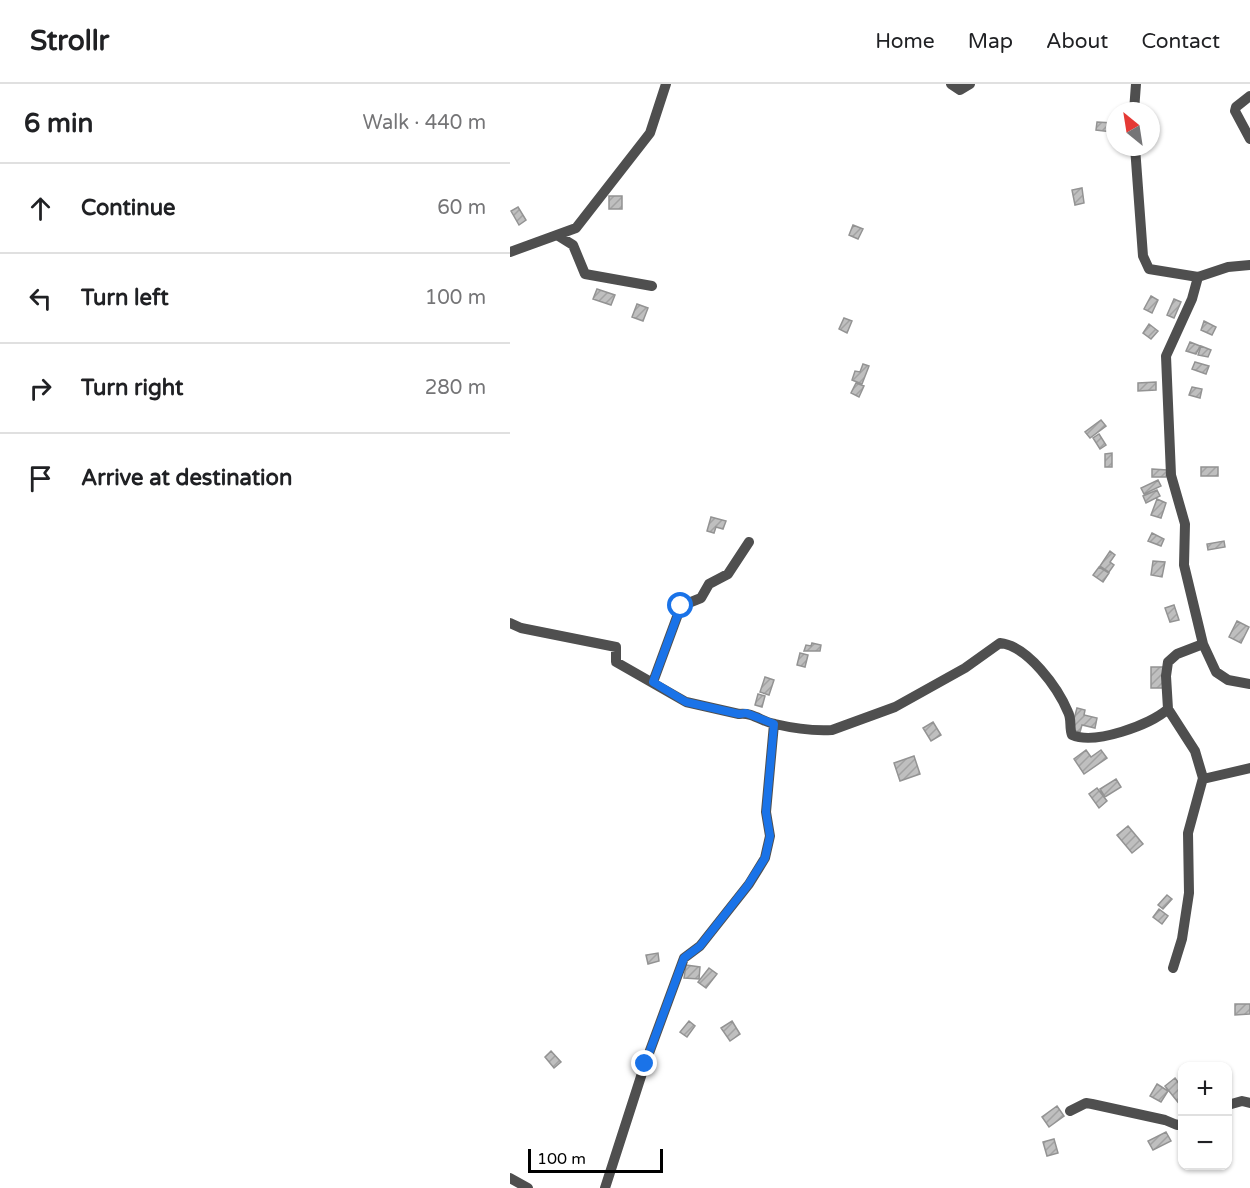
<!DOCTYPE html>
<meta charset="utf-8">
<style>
:root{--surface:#fff;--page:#f2f2f2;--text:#202124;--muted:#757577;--line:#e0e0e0}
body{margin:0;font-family:"Varela Round",sans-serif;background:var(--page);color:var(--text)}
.controls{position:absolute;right:18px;bottom:18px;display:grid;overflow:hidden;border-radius:12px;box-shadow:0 2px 4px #0004}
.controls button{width:54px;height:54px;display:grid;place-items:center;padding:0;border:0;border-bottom:2px solid var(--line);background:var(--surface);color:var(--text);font:30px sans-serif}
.compass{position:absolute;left:596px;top:18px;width:54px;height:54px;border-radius:50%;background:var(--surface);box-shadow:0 2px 4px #0004;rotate:330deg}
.scale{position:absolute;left:18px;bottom:15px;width:135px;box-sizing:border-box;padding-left:6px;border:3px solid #000;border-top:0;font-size:16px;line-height:21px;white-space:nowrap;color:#000;-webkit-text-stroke:4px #fff;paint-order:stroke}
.stop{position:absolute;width:18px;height:18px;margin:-14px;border:4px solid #1a73e8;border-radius:50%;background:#fff}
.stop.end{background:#1a73e8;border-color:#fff;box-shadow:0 2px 6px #0008}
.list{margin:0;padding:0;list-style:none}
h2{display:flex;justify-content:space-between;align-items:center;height:78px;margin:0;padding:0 24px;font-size:26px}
h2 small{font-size:20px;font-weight:400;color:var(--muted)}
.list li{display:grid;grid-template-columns:39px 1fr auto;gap:18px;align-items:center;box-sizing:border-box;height:90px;padding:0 24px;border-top:2px solid var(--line)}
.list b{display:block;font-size:22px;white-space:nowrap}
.list em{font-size:20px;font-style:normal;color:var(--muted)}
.icon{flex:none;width:33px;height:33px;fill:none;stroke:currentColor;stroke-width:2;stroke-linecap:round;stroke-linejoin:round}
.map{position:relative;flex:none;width:740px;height:1104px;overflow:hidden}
header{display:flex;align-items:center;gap:36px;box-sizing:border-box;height:84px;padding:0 30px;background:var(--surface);border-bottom:2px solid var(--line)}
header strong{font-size:28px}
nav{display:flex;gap:33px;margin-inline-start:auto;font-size:21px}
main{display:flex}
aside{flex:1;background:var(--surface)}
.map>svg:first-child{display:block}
.building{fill:url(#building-hatch);stroke:#939393;stroke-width:1.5}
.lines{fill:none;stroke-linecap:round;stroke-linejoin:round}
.minor{stroke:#4f4f4f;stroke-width:10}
.route{stroke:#1a73e8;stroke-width:8}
</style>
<header>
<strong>Strollr</strong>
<nav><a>Home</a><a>Map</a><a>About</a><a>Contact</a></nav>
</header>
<main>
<aside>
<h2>6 min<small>Walk · 440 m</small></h2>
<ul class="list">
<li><svg class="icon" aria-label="ahead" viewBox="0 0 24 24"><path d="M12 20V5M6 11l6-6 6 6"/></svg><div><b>Continue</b></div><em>60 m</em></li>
<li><svg class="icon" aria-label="left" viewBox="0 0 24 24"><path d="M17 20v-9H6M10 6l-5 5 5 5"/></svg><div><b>Turn left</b></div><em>100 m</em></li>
<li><svg class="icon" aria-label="right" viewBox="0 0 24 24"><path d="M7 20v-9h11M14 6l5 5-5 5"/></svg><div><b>Turn right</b></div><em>280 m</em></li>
<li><svg class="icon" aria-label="arrive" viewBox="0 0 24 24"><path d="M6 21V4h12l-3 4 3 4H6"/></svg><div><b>Arrive at destination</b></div></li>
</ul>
</aside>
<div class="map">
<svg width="740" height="1104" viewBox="0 0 740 1104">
<defs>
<pattern id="building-hatch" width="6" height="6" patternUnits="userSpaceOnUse" patternTransform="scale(1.5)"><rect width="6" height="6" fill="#bfbfbf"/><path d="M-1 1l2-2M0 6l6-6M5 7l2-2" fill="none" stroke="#a2a2a2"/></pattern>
</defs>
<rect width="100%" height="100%" fill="#fff"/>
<path class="building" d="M587 38 603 39 602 48 586 46Z
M572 104 574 119 565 121 562 106Z
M99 112H112V125H99Z
M8 123 16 136 9 141 1 127Z
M343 141 353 145 348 155 339 151Z
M87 205 105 211 101 221 83 215Z
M641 212 648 216 642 229 634 225Z
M664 215 671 218 664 234 657 231Z
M127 220 138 224 133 237 122 233Z
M334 234 342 237 337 249 329 245Z
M694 237 706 243 702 251 691 246Z
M639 240 648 247 641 255 633 249Z
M680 258 690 262 686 270 676 267Z
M691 262 701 266 698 273 688 271Z
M685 278 699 282 696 290 682 285Z
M353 280 359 282 352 300 342 296 345 287 350 288Z
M646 298V306L628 307V299Z
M346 299 354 302 349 313 341 309Z
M682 303 692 305 690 314 679 311Z
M591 336 596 342 580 354 575 348Z
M589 350 596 361 590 365 583 354Z
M602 369V383H595V370Z
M691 383H708V392H691Z
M642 385 657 386 656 393H642Z
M648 396 651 402 634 410 631 404Z
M647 406 650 412 636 419 633 412Z
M647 415 656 419 651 434 641 431Z
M201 433 216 437 213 445 206 443 204 449 197 447Z
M642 449 654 455 651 462 638 457Z
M714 457 715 463 698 466 697 460Z
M600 467 605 471 600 478 604 481 599 488 590 482Z
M643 477 655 478 652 493 641 491Z
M589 483 599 489 593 498 583 491Z
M664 521 669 536 660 538 655 524Z
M727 537 739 543 731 559 719 553Z
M302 559 311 561 310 567H294L296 561 301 562Z
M290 569 298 571 295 583 287 581Z
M641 583H654V604H641Z
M255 593 264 596 259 611 250 608Z
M248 610 255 612 252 623 245 621Z
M567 624 575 626 574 631 587 634 585 644 572 641 570 648 561 646Z
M423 638 431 651 421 657 413 644Z
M576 666 581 673 591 666 597 674 574 690 564 675Z
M404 672 410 690 390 697 384 679Z
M606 695 611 703 595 713 590 705Z
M587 704 597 717 589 724 579 710Z
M618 742 633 760 622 769 607 751Z
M657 811 662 815 653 825 648 821Z
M649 825 658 832 652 840 643 833Z
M148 869 149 877 138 880 136 871Z
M176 881 190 883 189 895 174 894Z
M199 884 207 890 196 904 188 898Z
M725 920H740V930L725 931Z
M179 937 185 942 177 953 170 948Z
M222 937 230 950 220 957 211 944Z
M41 967 51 978 44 984 35 973Z
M665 994 672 1004 671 1022 655 1002Z
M647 1000 658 1007 651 1018 640 1012Z
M547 1022 554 1032 539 1043 532 1033Z
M656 1048 661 1057 643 1066 638 1057Z
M544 1055 548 1069 537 1072 533 1058Z"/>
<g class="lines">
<path class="minor" d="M441 0 450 6 460 0
M740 12 726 23 725 27 740 55
M624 27 626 0
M625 63 633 172 639 185 688 193 718 183 740 181
M47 151 63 161 75 190 142 202
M0 168 66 144 140 49 156 0
M688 193 682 215 656 272 661 391 675 440 674 481 693 560 706 588 718 596 740 600
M0 539 11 544 106 563V578L176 618 229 630C243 628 252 638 265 640 282 644 304 647 322 646L385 623 455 584 490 559C518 562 548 604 558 628 562 635 559 644 562 651 585 661 640 641 658 625L656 592 658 578 667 570 693 560
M143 598 171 522 191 514 199 500 218 490 239 458
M658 625 685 667 693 694 678 749 679 809 672 855 663 884
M693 695 740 684
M718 1021 732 1017 740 1019
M560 1027 576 1019 582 1020 655 1036 667 1041 672 1040
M0 1094 18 1104
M95 1104 135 980 174 874 190 862 239 800 255 774 260 752 256 728 264 640"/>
</g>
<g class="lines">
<path class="route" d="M135 980 174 874 190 862 238 801 255 774 260 752 256 728 264 640 236 629 229 630 176 618 143 598 171 522"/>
</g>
</svg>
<div class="controls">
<button>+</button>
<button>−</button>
</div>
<svg class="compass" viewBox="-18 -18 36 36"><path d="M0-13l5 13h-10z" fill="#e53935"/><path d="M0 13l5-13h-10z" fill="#757577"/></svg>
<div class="scale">100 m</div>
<div class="stop" style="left:171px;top:522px"></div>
<div class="stop end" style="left:135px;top:980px"></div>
</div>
</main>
